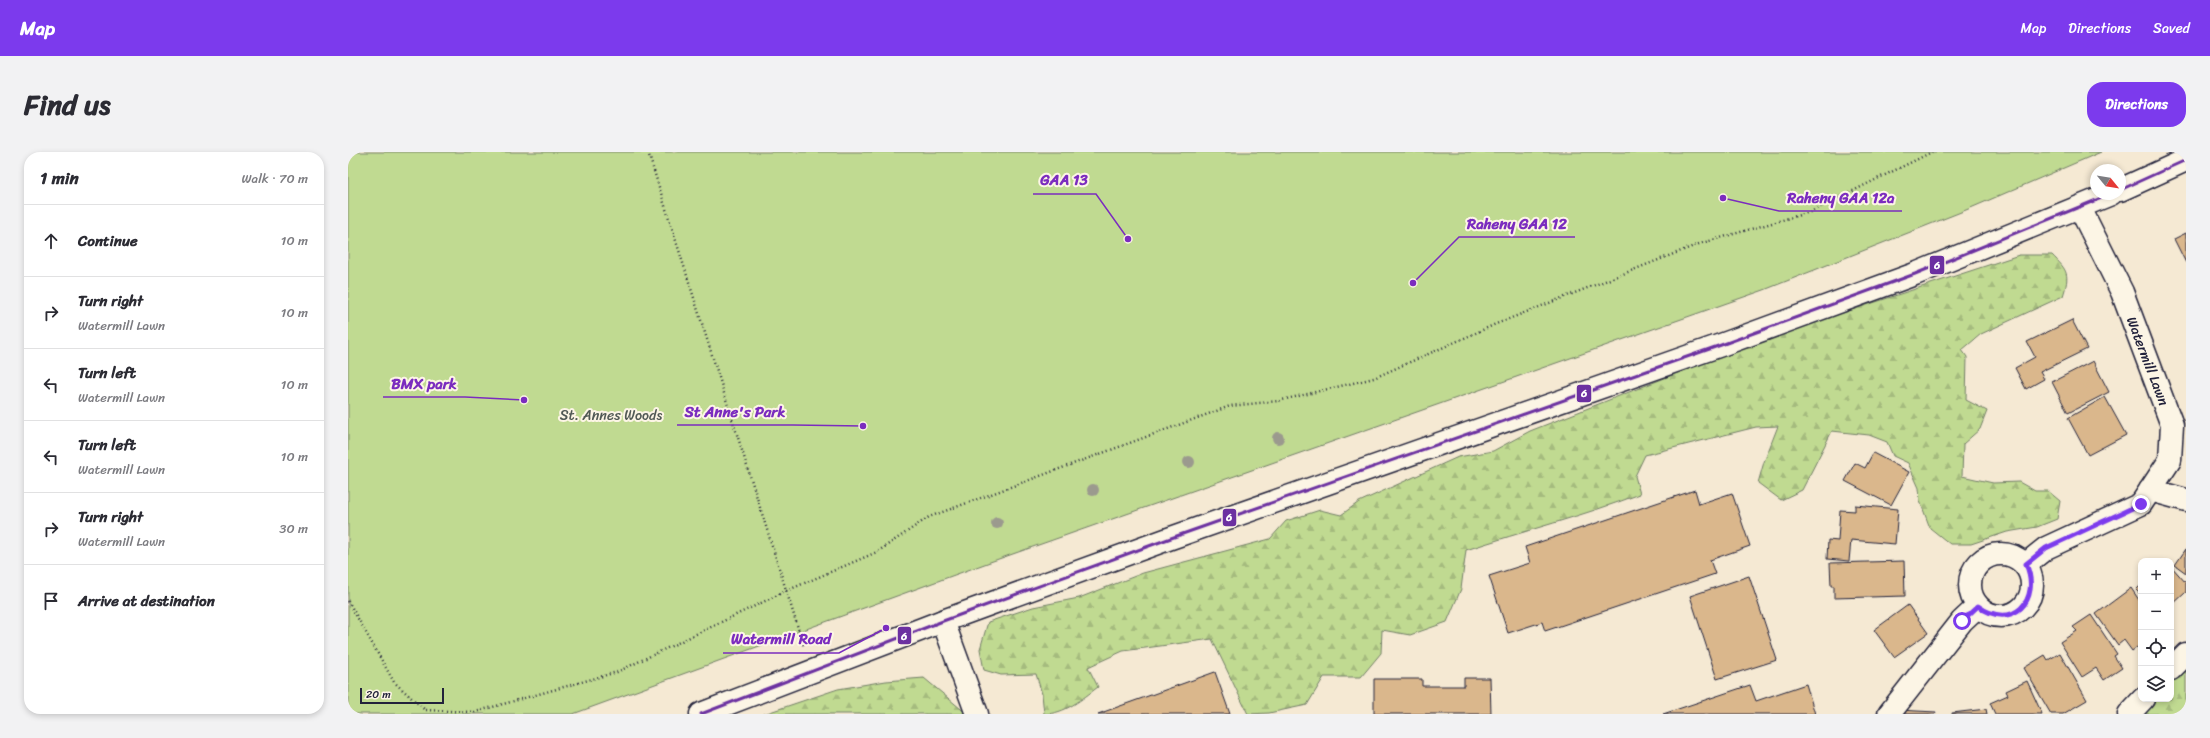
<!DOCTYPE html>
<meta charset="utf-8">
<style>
:root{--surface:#fff;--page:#f2f2f3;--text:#2b2b33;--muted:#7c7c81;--line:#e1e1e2;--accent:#7c3aed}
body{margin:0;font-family:Sriracha,sans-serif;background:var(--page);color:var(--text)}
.controls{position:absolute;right:12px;bottom:12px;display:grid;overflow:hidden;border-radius:8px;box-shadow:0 2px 6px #0003}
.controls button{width:36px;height:36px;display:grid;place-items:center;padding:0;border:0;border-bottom:1px solid var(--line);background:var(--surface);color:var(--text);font:20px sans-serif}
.compass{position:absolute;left:1742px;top:12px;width:36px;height:36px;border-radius:50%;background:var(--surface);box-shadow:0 2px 6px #0003;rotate:120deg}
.scale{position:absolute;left:12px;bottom:10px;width:84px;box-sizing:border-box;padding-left:4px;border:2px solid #22223b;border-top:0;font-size:11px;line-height:14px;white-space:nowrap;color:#22223b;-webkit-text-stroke:3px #fcf5e5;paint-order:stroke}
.stop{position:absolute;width:12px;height:12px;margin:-9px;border:3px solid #7c3aed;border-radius:50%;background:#fff}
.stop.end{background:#7c3aed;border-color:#fff;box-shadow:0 1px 4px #0008}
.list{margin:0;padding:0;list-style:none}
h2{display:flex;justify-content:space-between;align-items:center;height:52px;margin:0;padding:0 16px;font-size:17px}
h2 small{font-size:13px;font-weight:400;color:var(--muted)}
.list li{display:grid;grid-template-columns:26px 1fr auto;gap:12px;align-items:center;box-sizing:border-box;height:72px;padding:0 16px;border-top:1px solid var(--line)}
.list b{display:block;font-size:15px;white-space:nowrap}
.list p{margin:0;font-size:13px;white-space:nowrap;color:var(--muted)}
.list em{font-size:13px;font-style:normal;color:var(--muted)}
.icon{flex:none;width:22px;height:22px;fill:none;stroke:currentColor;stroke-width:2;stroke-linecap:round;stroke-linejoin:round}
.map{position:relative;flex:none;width:1838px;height:562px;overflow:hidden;border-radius:16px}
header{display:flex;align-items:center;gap:24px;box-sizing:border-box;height:56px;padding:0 20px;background:var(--accent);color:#fff}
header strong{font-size:19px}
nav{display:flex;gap:22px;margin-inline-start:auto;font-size:14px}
.intro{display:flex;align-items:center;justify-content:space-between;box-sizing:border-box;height:96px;padding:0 24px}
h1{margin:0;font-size:28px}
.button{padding:10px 18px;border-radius:16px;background:var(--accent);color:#fff;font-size:14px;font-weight:700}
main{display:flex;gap:24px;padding:0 24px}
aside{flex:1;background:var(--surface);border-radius:16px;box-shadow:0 2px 6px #0003}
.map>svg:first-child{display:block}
.forest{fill:url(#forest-firs);stroke:#717e66}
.green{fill:#c0da91;stroke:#717e66}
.building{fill:#dab78c;stroke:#22223b}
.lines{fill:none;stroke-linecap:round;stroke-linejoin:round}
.minor-casing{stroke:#22223b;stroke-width:25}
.major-casing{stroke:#22223b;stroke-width:25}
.path{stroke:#22223b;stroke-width:2.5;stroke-dasharray:1 3;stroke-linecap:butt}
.minor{stroke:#fcf5e5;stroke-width:22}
.major{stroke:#fcf5e5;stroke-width:22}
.bus-1-casing{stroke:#fcf5e5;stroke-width:6}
.bus-1{stroke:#6c30a1;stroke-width:3}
.tree{fill:#9b9a8e}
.route{stroke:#7c3aed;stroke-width:5}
.labels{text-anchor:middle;stroke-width:4;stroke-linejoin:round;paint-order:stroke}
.street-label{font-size:14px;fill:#22223b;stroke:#fcf5e5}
.park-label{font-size:14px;fill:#515955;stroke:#fcf5e5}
.leader{fill:none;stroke:#7b2cbf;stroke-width:1.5}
.callout-dot{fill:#7b2cbf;stroke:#fcf5e5;stroke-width:1.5}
.callout-label{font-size:15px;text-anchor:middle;font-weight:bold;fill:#7b2cbf;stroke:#fcf5e5;stroke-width:4;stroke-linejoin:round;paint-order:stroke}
.line-badge{stroke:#fcf5e5;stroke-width:1.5}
.badge-label{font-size:11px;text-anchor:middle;font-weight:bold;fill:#fff}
</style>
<header>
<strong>Map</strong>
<nav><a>Map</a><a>Directions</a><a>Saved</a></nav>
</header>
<div class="intro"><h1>Find us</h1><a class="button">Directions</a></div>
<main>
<aside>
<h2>1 min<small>Walk · 70 m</small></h2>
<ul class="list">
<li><svg class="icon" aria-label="ahead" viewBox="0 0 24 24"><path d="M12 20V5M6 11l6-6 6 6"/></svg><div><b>Continue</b></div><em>10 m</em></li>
<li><svg class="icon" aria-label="right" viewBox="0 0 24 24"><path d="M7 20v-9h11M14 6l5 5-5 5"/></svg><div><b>Turn right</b><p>Watermill Lawn</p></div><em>10 m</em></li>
<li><svg class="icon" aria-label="left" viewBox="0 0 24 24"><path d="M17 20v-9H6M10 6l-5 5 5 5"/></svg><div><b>Turn left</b><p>Watermill Lawn</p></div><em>10 m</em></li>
<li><svg class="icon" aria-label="left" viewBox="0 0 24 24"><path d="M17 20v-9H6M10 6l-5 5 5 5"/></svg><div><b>Turn left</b><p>Watermill Lawn</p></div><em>10 m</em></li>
<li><svg class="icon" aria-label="right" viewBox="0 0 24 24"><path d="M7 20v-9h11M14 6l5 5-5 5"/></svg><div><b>Turn right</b><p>Watermill Lawn</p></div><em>30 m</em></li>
<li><svg class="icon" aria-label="arrive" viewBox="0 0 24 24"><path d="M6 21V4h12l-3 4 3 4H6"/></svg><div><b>Arrive at destination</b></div></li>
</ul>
</aside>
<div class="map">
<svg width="1838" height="562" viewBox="0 0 1838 562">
<defs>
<pattern id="forest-firs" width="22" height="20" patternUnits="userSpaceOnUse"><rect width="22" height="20" fill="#c0da91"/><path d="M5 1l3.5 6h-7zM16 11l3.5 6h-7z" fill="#a5bb7e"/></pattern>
</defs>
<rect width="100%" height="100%" fill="#f5e9d3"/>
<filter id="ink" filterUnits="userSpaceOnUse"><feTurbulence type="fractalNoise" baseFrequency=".025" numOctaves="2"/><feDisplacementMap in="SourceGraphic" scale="8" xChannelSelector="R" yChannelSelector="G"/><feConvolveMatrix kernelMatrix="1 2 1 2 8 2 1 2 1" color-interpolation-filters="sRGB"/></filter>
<g filter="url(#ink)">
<path class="forest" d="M1671 103H1704C1720 119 1722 122 1715 144L1633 182 1614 198 1619 205 1618 248 1639 259 1632 277 1615 292 1614 324 1645 331 1671 330 1687 339H1700L1712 349 1709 367 1689 375 1659 380 1623 392H1602L1582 376 1572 349 1571 336 1560 311 1545 304 1539 290 1521 283 1484 279 1454 338 1433 348 1410 331 1416 310 1430 274 1408 275 1297 303 1287 324 1292 342C1235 364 1176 379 1118 398L1113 437 1099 470 1062 483 1034 478 1033 501 1013 525H976L959 553 921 561 900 562 864 487 775 499 740 515 750 535C734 547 717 562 696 562L694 542 688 522 653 523 636 518 632 497 640 470 685 455 731 446 795 421 922 387 938 369 972 358 993 363 1011 350 1110 305 1145 299 1182 279 1421 185Z
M1838 498V562H1776L1793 547H1823V511Z
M576 526 619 562H416L490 537 538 529Z"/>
<path class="green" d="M0 0H1753L1618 58 1416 138 642 410 225 562H0Z"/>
<path class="building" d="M1838 81V111L1826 87Z
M1724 168 1739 197 1692 220 1696 227 1678 237 1667 216 1687 205 1679 190Z
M1745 209 1761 240 1720 261 1704 230Z
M1757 245 1778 283 1740 303 1720 266Z
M1525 301 1561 320 1543 353 1497 329 1507 311 1517 316Z
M1347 338 1351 352 1384 341 1402 394 1362 408 1367 422 1197 479 1194 470 1160 481 1141 424 1182 411 1177 395Z
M1507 353 1550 357 1547 392 1503 388 1501 409 1479 407 1480 388 1490 389 1492 358 1507 359Z
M1838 397V421L1827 413Z
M1556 409 1557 444 1486 446V434H1483L1482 411Z
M1823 414 1838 431V440L1823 454Z
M1401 424 1429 508 1369 527 1342 444Z
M1793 433V443L1788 438Z
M1783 436 1793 451V492L1784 499 1776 488 1770 493 1748 462Z
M1560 453 1580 481 1546 505 1526 478Z
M1743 463 1769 502 1766 504 1774 516 1756 528 1748 516 1734 525 1712 490 1729 479 1725 475Z
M1712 501 1739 548 1715 562H1703L1676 516 1697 503 1700 508Z
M867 520 882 562H750Z
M1116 526H1142L1143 562H1026V527H1074V534H1116Z
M1679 529 1694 562H1647L1642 551 1660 543 1658 539Z
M1458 532 1467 562H1315L1402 533 1408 549Z
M1638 557 1639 562H1604V561Z
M1549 558 1588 560 1587 562H1549Z"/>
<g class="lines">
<g class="minor-casing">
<path id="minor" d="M1802 338 1838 348
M1622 433a31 31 0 1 1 62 0a31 31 0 1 1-62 0Z
M1678 412 1698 396 1793 352 1822 308 1824 273 1774 140 1732 56
M595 469 629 562
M1823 517 1838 502
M1541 562 1614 469 1630 454
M1781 562 1795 547"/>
</g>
<g class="major-casing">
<path id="major" d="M1772 38 1838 8
M353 562 595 469 823 386 1373 193 1567 122 1763 42"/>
</g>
<path class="path" d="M300 0 456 495
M0 449 46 530 77 558 127 560 269 520 438 439 529 400 581 365 882 254 930 249 1026 226 1148 172 1351 92 1462 60 1584 0"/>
<use href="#minor" class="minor"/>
<use href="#major" class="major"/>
<g class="bus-1-casing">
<path id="bus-1" d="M1772 38 1838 8
M353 562 595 469 823 386 1373 193 1567 122 1763 42"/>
</g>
<use href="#bus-1" class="bus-1"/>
</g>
<g class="tree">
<circle cx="930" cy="286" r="6"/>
<circle cx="841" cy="310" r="6"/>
<circle cx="745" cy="338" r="6"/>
<circle cx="649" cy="371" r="6"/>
</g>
</g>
<g class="lines" filter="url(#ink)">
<path class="route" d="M1614 469 1630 454C1664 479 1694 449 1678 412L1698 396 1793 352"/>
</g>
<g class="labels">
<g class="street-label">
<text transform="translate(1800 209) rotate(69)" y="5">Watermill Lawn</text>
</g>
<g class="park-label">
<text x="263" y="268">St. Annes Woods</text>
</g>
</g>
<path class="leader" d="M780 87L748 42H685M1375 46L1431 59H1554M1065 131L1111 85H1227M176 248L117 245H35M515 274L445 273H329M538 476L491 501H375"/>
<g class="callout-dot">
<circle cx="780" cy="87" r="4"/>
<circle cx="1375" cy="46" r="4"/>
<circle cx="1065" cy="131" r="4"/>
<circle cx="176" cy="248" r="4"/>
<circle cx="515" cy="274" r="4"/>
<circle cx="538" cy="476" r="4"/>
</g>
<g class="callout-label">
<text x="716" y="33">GAA 13</text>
<text x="1493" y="51">Raheny GAA 12a</text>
<text x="1169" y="77">Raheny GAA 12</text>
<text x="76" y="237">BMX park</text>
<text x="387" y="265">St Anne's Park</text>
<text x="433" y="492">Watermill Road</text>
</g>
<g class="line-badge">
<rect x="1581" y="103" width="16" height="20" rx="4" fill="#6c30a1"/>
<rect x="1228" y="232" width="16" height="19" rx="4" fill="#6c30a1"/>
<rect x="874" y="356" width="15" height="19" rx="4" fill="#6c30a1"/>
<rect x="549" y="474" width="15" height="19" rx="4" fill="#6c30a1"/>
</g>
<g class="badge-label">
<text x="1589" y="117">6</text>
<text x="1236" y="245">6</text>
<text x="881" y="369">6</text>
<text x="556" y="488">6</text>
</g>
</svg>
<div class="controls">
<button>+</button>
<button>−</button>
<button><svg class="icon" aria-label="locate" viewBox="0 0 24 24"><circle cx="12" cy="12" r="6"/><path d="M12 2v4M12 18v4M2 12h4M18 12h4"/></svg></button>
<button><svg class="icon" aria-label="layers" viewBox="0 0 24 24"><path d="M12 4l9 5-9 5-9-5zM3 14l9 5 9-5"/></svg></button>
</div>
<svg class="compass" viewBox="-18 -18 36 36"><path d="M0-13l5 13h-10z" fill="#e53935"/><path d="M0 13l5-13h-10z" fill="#7c7c81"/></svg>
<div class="scale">20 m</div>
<div class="stop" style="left:1614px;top:469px"></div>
<div class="stop end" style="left:1793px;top:352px"></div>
</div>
</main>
